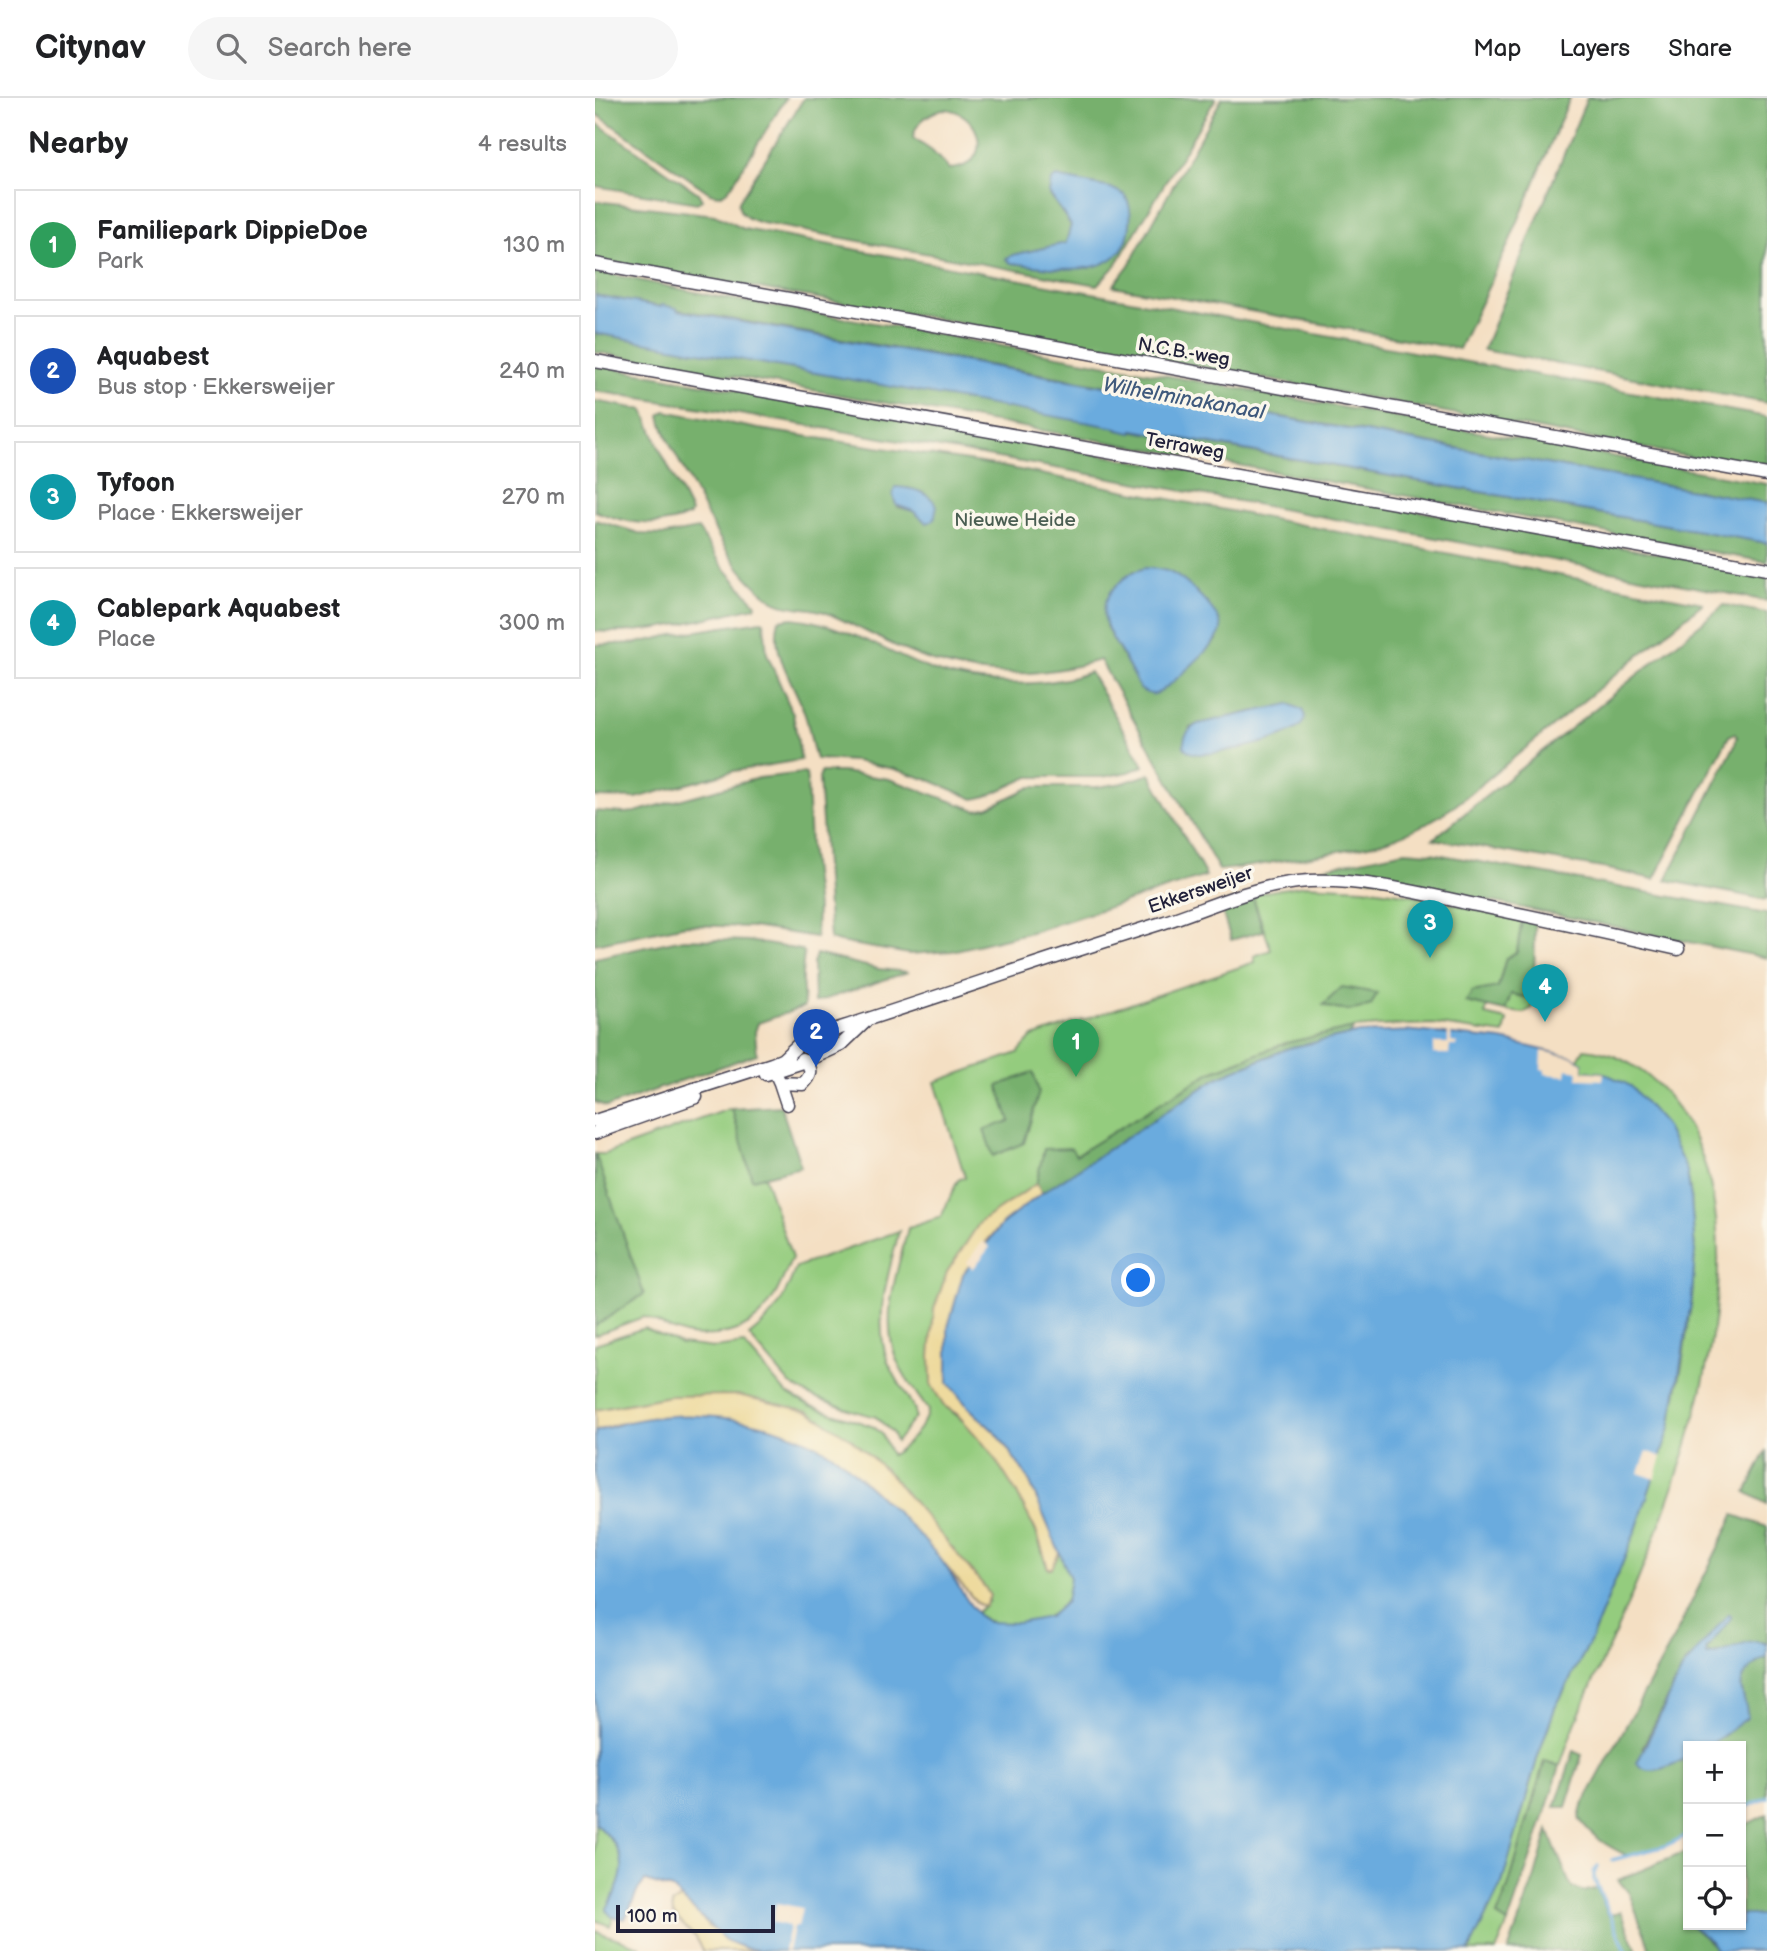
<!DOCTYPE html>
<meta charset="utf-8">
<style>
:root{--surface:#fff;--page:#f6f6f6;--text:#202124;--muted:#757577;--line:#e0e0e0;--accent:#1a73e8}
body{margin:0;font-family:"Balsamiq Sans",sans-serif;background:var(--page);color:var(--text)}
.controls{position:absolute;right:21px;bottom:21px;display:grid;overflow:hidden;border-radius:0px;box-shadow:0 2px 5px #0004}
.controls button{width:63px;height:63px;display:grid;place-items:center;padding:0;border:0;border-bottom:2px solid var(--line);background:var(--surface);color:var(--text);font:35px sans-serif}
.scale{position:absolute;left:21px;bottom:18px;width:159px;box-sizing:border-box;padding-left:7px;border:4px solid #22223b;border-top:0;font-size:19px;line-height:24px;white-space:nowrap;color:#22223b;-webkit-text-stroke:5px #fbf7ec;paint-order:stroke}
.you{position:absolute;left:544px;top:1183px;width:24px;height:24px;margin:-18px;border:5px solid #fff;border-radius:50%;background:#1a73e8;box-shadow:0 0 0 10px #1a73e833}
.badge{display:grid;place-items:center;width:46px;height:46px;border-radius:50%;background:var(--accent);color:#fff;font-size:23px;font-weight:700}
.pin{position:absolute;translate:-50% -58px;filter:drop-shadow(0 2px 4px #0008)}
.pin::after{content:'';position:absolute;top:37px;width:24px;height:21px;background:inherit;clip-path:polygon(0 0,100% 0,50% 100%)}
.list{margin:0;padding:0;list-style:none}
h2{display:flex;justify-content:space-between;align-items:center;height:91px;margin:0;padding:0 28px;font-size:30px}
h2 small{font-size:23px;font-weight:400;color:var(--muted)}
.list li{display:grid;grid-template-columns:46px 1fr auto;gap:21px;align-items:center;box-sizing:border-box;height:112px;margin:0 14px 14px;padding:0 14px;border:2px solid var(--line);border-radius:0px}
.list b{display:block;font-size:26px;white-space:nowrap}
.list p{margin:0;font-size:23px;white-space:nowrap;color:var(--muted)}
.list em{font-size:23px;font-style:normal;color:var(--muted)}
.icon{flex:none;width:38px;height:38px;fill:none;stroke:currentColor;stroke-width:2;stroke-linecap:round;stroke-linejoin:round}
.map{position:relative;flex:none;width:1172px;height:1853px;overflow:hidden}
header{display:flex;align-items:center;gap:42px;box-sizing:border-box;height:98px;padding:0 35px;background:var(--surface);border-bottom:2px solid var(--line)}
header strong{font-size:33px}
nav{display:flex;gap:38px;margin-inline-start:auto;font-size:24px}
.search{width:490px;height:63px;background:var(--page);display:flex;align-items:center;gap:18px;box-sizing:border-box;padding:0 24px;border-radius:38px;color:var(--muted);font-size:26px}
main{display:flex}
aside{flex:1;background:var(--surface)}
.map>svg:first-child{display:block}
.green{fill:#94cc7e;stroke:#5b775c;stroke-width:2}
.forest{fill:#77b06d;stroke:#4c6954;stroke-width:2;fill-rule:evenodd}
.sand{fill:#eeda9e;stroke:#887e6c;stroke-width:2}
.water{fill:#6babde;stroke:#46668c;stroke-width:2}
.pier{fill:#f4dfc3}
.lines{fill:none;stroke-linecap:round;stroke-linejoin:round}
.stream{stroke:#6babde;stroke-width:3.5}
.minor-casing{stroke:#423e4f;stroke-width:15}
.minor{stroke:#fff;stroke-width:12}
.labels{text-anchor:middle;stroke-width:7;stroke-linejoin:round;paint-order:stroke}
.street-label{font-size:19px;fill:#22223b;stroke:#fbf7ec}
.park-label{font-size:19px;fill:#4a5e52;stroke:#fbf7ec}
.water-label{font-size:21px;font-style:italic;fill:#3f597c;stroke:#fbf7ec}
</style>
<header>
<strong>Citynav</strong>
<div class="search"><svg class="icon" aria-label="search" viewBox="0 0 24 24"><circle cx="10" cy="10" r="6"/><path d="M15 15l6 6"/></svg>Search here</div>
<nav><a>Map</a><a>Layers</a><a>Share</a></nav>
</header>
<main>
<aside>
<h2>Nearby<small>4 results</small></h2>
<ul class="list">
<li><span class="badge" style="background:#2e9e5b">1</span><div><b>Familiepark DippieDoe</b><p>Park</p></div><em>130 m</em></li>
<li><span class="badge" style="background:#1a4fb4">2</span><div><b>Aquabest</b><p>Bus stop · Ekkersweijer</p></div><em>240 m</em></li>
<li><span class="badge" style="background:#0f9aa8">3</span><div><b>Tyfoon</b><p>Place · Ekkersweijer</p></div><em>270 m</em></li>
<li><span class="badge" style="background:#0f9aa8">4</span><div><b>Cablepark Aquabest</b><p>Place</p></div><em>300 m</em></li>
</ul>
</aside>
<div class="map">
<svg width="1172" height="1853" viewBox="0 0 1172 1853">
<rect width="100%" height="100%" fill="#fbf7ec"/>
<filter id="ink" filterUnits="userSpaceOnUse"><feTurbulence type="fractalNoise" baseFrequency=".0143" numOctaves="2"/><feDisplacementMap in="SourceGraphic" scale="14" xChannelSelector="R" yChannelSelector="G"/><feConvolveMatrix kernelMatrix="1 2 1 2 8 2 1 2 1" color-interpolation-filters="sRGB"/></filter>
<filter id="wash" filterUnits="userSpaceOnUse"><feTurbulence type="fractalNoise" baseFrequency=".00686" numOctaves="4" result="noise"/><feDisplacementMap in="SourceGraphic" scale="28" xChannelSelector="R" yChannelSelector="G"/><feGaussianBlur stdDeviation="1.57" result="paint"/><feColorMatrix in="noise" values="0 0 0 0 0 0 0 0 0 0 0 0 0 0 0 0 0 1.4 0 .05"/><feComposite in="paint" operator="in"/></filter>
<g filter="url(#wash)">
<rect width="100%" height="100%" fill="#f4dfc3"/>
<path class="green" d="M710 787 769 790 824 798 927 821 922 854 911 860 903 889 898 890 890 917 912 922 909 936 838 926 784 928 759 930 691 945 616 974 481 1057 433 1092 348 1307C390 1336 422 1388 441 1434 446 1446 447 1459 453 1470L461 1462 465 1453C470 1465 477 1476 475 1490 471 1527 402 1538 381 1515L394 1503 295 1376 75 1298 0 1312V1246L49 1230 86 1246 120 1250 149 1246 190 1294 214 1307 279 1329 287 1336 296 1357C310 1350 330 1328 333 1312 322 1296 308 1279 301 1260 285 1218 303 1172 313 1130L346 1119 363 1082 370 1079 340 984 423 955 437 939 660 864 659 858 676 852 657 796Z
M916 896 939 901 937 910 928 915 910 913Z
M989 951C1034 955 1071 987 1092 1025 1171 1167 1082 1394 1022 1531 1002 1577 980 1620 965 1668L949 1663 913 1790 902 1818 913 1825 901 1853H874L907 1785 943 1658 960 1610 996 1542 1041 1432 1075 1330 1087 1267 1097 1200 1100 1153 1096 1100 1092 1073 1009 975 987 973 982 963Z
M134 1011H137L157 1080 169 1078 197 1160C179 1201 170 1230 121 1237 109 1238 95 1239 84 1234 71 1230 61 1223 48 1219L0 1237V1228L48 1195 0 1056H10Z
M304 1133C294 1176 277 1220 293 1264 300 1280 311 1296 320 1312V1319L301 1344 297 1334 281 1319 259 1313 214 1297 195 1286 154 1238C182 1216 189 1201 201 1169Z
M0 1725C35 1756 33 1773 12 1812L18 1820 15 1828 0 1822Z
M0 1833 45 1848V1853H0Z"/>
<path class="forest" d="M0 0H191L137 87C131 96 126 99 115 95L0 15Z
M209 0H621L521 167 502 187 167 125C156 122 141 117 144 103ZM347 11C387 11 401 69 354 71L337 53 318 40C320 24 333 16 347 11ZM461 79 516 90 495 170 416 165 411 161 418 157 471 145 476 127 454 96Z
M627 0H975L913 147 864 251 518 188 534 167Z
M992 0H1172V305L888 252Z
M0 24 103 95 107 102 102 105 0 88Z
M0 103 120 117 149 131 1172 319V373L350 222 0 162Z
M0 173 129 200 291 227 1172 386V405L0 197Z
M0 235 526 330 523 332 537 334 534 332 1172 445V464L610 361 0 254Z
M0 267 1172 475V503C782 428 392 354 0 293Z
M0 303 49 312 65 352 96 414 95 417C64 432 31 425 0 413Z
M70 313 164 331 399 367 1108 505 861 707C807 745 773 748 710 759 681 764 653 769 624 772L505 562C441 581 375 581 314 554 286 542 260 527 232 515 215 508 191 512 176 501 135 472 115 422 93 380 83 360 69 339 65 317ZM313 390 329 395 330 423 318 413 303 409ZM539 473 601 493 624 522 622 542 578 583 562 595 528 559 511 528 520 489ZM660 613 699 632 646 650 595 630 603 626Z
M0 422 47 436 70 437 103 431 129 470 161 506 160 509C110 520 51 538 0 533Z
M1129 507 1172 515V802L1071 782 1139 649 1142 639 1140 635 1134 638 1059 781 1013 771 838 741Z
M198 520C245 525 284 550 327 568 374 588 448 592 495 574L549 668 534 674 507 679H434L392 698 379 701 337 683 299 671 260 663 221 661C216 647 215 631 210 617 201 586 174 556 184 522Z
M166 523 169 524 172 556 198 616 206 662 139 673 41 700 0 699V547L42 545 83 536Z
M226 674H247L294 681 381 712 394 709 436 689H502L528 685 555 676 611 778 440 833 357 853 314 856 244 844 235 841 234 826 224 680Z
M208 675 211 676 212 683 215 748 222 810 221 839 157 829 91 827 0 846V713L29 715 40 714 164 680Z
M810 753 836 755 1172 816V860L791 782 720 775 721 771Z
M657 796 668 833 636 842 625 807Z
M927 821 940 824 939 901 916 896 910 913 871 904 877 894 903 889 911 860 922 854Z
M88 841 154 843 206 852 209 854 207 877 209 909 163 925 160 934 162 956 12 1009 0 1004V860Z
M221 856 284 871 313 874 219 905 218 866Z
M747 889 782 895 776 907C758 914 745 914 728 907Z
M759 930 754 937 694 950 624 979 447 1095 441 1086 449 1051 476 1050 481 1057 616 974 691 945Z
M438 974 444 994 429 1045 398 1058 389 1032 415 1023 403 988Z
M186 1008 206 1069 157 1081 137 1011Z
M0 1055 49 1196 0 1228Z
M1172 1352V1406L1151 1394Z
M1139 1417 1172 1429V1546L1168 1544 1112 1557 1111 1552 1116 1548 1094 1561 1088 1570 1047 1650 1078 1666 1093 1659V1737L1070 1748 1033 1758C1014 1749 996 1739 984 1720L987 1708 1076 1546Z
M1172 1559V1699L1146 1712V1648H1114L1131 1636 1149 1602 1146 1587 1151 1573Z
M979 1653 987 1657 971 1709H960Z
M950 1663 965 1668 942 1741 913 1825 902 1818 913 1790Z
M1172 1716V1817H1146V1729Z
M953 1732 976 1789 988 1794 1002 1790 1014 1818 1026 1813 1042 1853H913L940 1778Z
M1093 1753V1827H1097C1103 1838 1117 1841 1122 1853H1056L1034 1795 1023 1782Z"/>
<path class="sand" d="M441 1086 447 1095 408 1125 390 1145 373 1309 403 1337 433 1380 465 1453 457 1470H453L442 1435 421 1394 395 1353 362 1316 348 1307 336 1286 335 1258 339 1211 352 1174 385 1124Z
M143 1297 213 1313 255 1340 295 1376 390 1489 395 1498 390 1508 383 1506 344 1460 284 1397 242 1359 86 1318 21 1326 0 1334V1312L75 1298Z
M87 1800 99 1810 114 1829 150 1850 174 1853H108L99 1838 78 1816 77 1806Z"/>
<path class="water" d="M461 79 516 90 530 97C537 110 536 120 534 134 523 186 454 169 416 165L411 161 418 157 471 145 476 127 454 95 456 83Z
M0 197 66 209 67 207 82 210V212L202 234 1172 405V445L538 332 537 335 523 332V330L0 235Z
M300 389C317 390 332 393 342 407L339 422 332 425 318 413 301 407 298 397Z
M550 470C557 470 565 471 572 473 588 479 627 514 626 532 625 543 571 593 560 596 554 597 549 594 545 591 539 579 533 567 527 556 512 532 498 510 522 487 530 478 538 473 550 470Z
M694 606 707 612C709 616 711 618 709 622 704 641 621 657 603 656 596 656 593 653 589 649 588 637 594 631 603 626Z
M820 933 907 942 977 959 988 965V973L1009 975 1036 988 1070 1027 1092 1073 1096 1100 1100 1153 1097 1200 1075 1330 1041 1432 996 1542 960 1610 943 1658 907 1785 874 1853H174L150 1850 130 1842 77 1791 50 1783 43 1792 30 1821 17 1819 11 1812C33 1773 35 1756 0 1725V1334C76 1305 171 1315 240 1358 249 1364 257 1372 264 1379 292 1404 319 1430 343 1458 359 1477 368 1501 385 1519L393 1524 423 1525 454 1519 471 1504 475 1480 433 1380 403 1337 373 1309 353 1285V1229L368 1176 408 1125 447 1095 624 979 694 950 764 935Z
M1133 1516 1136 1517V1520L1111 1552 1112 1557C1132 1557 1152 1538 1172 1546V1559C1157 1568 1141 1578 1148 1598 1150 1606 1153 1611 1152 1620L1114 1648H1093V1659C1079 1666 1054 1681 1042 1665L1088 1570Z
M1146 1817H1172V1853H1122L1116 1843 1098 1829 1097 1827H1146Z"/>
<path class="pier" d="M853 933H856V944L862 945V948H855L854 956H839V945H853Z
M947 953 977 959 988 965V973L1009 975 1008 982 982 981 983 973 972 971 971 978 950 976V972L946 971Z
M388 1143 395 1149 378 1171 371 1165Z
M1052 1353 1067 1359 1060 1381 1044 1375Z
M181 1805 207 1810 203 1829H198L193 1853H189L194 1828 177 1824Z"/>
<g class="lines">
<path class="stream" d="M1146 1712 1172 1699
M1017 1762 1070 1748 1093 1737
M1003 1768 999 1774V1781L1031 1853"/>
</g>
</g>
<g filter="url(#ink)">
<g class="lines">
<g class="minor-casing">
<path id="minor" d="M0 166 1172 377
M0 263 1172 471
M207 961 211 963 246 947 270 924
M187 962 202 948 214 940C332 903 448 862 567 825 616 809 662 786 714 783 770 781 826 795 881 807 949 821 1016 836 1083 851
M171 976 211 963C218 973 216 978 208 986L185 985 180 974
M185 985 192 1006
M0 1023 177 966 193 959
M0 1035 101 999"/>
</g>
<use href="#minor" class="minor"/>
</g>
</g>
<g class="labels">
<g class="street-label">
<text transform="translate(589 253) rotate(10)" y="7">N.C.B.-weg</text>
<text transform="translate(590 347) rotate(10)" y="7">Terraweg</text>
<text transform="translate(605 791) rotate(-19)" y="7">Ekkersweijer</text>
</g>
<g class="park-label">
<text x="420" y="428">Nieuwe Heide</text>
</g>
<g class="water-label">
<text transform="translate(589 300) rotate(10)" y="7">Wilhelminakanaal</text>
</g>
</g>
</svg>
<div class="controls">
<button>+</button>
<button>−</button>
<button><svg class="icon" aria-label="locate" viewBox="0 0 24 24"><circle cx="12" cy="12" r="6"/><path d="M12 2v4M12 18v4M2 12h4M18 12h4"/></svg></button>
</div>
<div class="scale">100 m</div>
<div class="you"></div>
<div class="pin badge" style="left:481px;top:979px;background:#2e9e5b">1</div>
<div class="pin badge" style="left:221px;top:969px;background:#1a4fb4">2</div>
<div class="pin badge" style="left:835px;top:860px;background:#0f9aa8">3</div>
<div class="pin badge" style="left:950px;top:924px;background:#0f9aa8">4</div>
</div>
</main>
